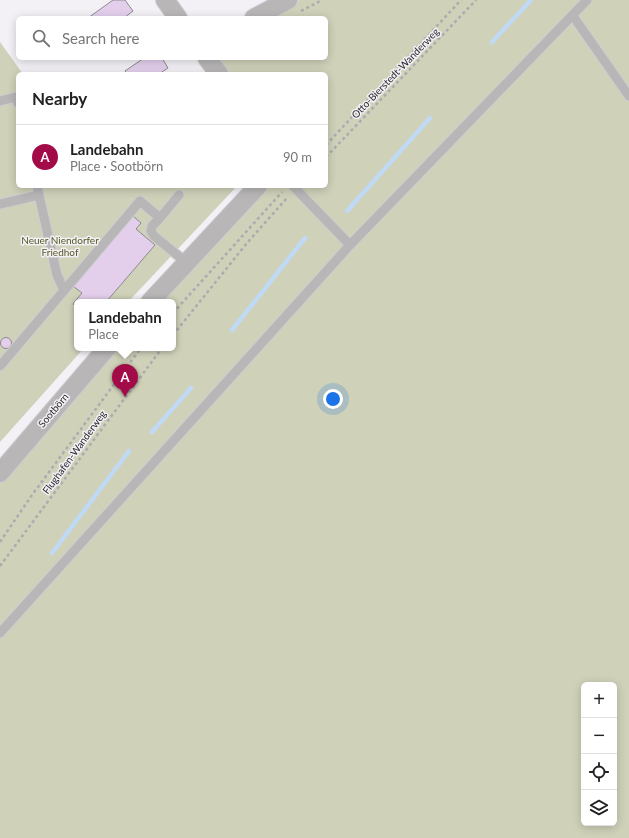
<!DOCTYPE html>
<meta charset="utf-8">
<style>
:root{--surface:#fff;--page:#f2f2f2;--text:#222;--muted:#767676;--line:#e0e0e0;--accent:#a30b48}
body{margin:0;font-family:Lato,sans-serif;background:var(--page);color:var(--text)}
.controls{position:absolute;right:12px;bottom:12px;display:grid;overflow:hidden;border-radius:6px;box-shadow:0 2px 10px #0003}
.controls button{width:36px;height:36px;display:grid;place-items:center;padding:0;border:0;border-bottom:1px solid var(--line);background:var(--surface);color:var(--text);font:20px sans-serif}
.you{position:absolute;left:333px;top:399px;width:14px;height:14px;margin:-10px;border:3px solid #fff;border-radius:50%;background:#1a73e8;box-shadow:0 0 0 6px #1a73e833}
.badge{display:grid;place-items:center;width:26px;height:26px;border-radius:50%;background:var(--accent);color:#fff;font-size:13px;font-weight:700}
.pin{position:absolute;translate:-50% -33px;filter:drop-shadow(0 1px 2px #0008)}
.pin::after{content:'';position:absolute;top:21px;width:14px;height:12px;background:inherit;clip-path:polygon(0 0,100% 0,50% 100%)}
.popup{position:absolute;left:74px;top:299px;width:102px;height:52px;box-sizing:border-box;display:grid;place-content:center;border-radius:6px;background:var(--surface);filter:drop-shadow(0 1px 3px #0005);font-size:13px;white-space:nowrap;color:var(--muted)}
.popup b{font-size:15px;color:var(--text)}
.popup::after{content:'';position:absolute;left:50%;top:100%;margin-left:-8px;border:8px solid transparent;border-top-color:var(--surface)}
.list{margin:0;padding:0;list-style:none}
h2{display:flex;justify-content:space-between;align-items:center;height:52px;margin:0;padding:0 16px;font-size:17px}
h2 small{font-size:13px;font-weight:400;color:var(--muted)}
.list li{display:grid;grid-template-columns:26px 1fr auto;gap:12px;align-items:center;box-sizing:border-box;height:64px;padding:0 16px;border-top:1px solid var(--line)}
.list b{display:block;font-size:15px;white-space:nowrap}
.list p{margin:0;font-size:13px;white-space:nowrap;color:var(--muted)}
.list em{font-size:13px;font-style:normal;color:var(--muted)}
.icon{flex:none;width:22px;height:22px;fill:none;stroke:currentColor;stroke-width:2;stroke-linecap:round;stroke-linejoin:round}
.map{position:relative;flex:none;width:629px;height:838px;overflow:hidden}
.search{position:absolute;background:var(--surface);box-shadow:0 2px 10px #0003;left:16px;top:16px;width:312px;height:44px;display:flex;align-items:center;gap:10px;box-sizing:border-box;padding:0 14px;border-radius:6px;color:var(--muted);font-size:15px}
.panel{position:absolute;background:var(--surface);box-shadow:0 2px 10px #0003;left:16px;top:72px;width:312px;height:116px;border-radius:6px}
.map>svg:first-child{display:block}
.green{fill:#cfd1b9;fill-rule:evenodd}
.lines{fill:none;stroke-linecap:round;stroke-linejoin:round}
.stream{stroke:#c0d9f4;stroke-width:4.5}
.building{fill:#e3cfec;stroke:#8d8a8f}
.lane-casing{stroke:#cecdd1;stroke-width:11}
.street-casing{stroke:#cecdd1;stroke-width:20}
.path{stroke:#acabaf;stroke-width:2.5;stroke-dasharray:3 3;stroke-linecap:butt}
.lane{stroke:#b9b6b7;stroke-width:9}
.street{stroke:#b9b6b7;stroke-width:18}
.labels{text-anchor:middle;stroke-width:3;stroke-linejoin:round;paint-order:stroke}
.street-label{font-size:10px;fill:#28282a;stroke:#f3f1f6}
.park-label{font-size:10px;fill:#575822;stroke:#f3f1f6}
</style>
<div class="map">
<svg width="629" height="838" viewBox="0 0 629 838">
<rect width="100%" height="100%" fill="#f3f1f6"/>
<path class="green" d="M299 0H629V838H0V483L118 348H173V302H161L267 186H326V74H227L216 58H326V18H265ZM584 685H614V823H584Z
M0 42 23 74H18V186H237L128 302H77V348H84L0 442Z"/>
<g class="lines">
<path class="stream" d="M492 42 531 0
M347 211 430 118
M232 330 305 238
M152 432 191 388
M52 553 129 451"/>
</g>
<path class="building" d="M113 0H125L133 11 124 18H88Z
M144 58H162L168 68 159 74H127L125 71Z
M133 216 141 223 136 229 155 245 106 302H77V308L73 304 82 293 73 286Z
M0.5 343a5.5 5.5 0 1 1 11 0a5.5 5.5 0 1 1-11 0Z"/>
<g class="lines">
<g class="lane-casing">
<path id="lane" d="M573 16 629 96
M0 101 16 97 18 103
M37 186 57 275 64 290
M293 186 350 245
M0 204 39 195
M160 218 179 195
M0 366 140 201 160 218 152 226 151 231 154 236 187 263
M0 633 350 245 587 0"/>
</g>
<g class="street-casing">
<path id="street" d="M165 0 178 18
M254 18 288 0
M207 58 219 74
M150 302 258 186
M0 473 107 348"/>
</g>
<path class="path" d="M301 11 322 0
M326 145 461 0
M326 157 476 0
M173 313 282 192
M173 335 247 243 287 198
M0 542 32 495 141 348
M0 566 162 348"/>
<use href="#lane" class="lane"/>
<use href="#street" class="street"/>
</g>
<g class="labels">
<g class="street-label">
<text transform="translate(395 73) rotate(-46)" y="4">Otto-Bierstedt-Wanderweg</text>
<text transform="translate(53 410) rotate(-50)" y="4">Sootbörn</text>
<text transform="translate(74 452) rotate(-54)" y="4">Flughafen-Wanderweg</text>
</g>
<g class="park-label">
<text x="60" y="244">Neuer Niendorfer<tspan x="60" dy="12">Friedhof</tspan></text>
</g>
</g>
</svg>
<div class="controls">
<button>+</button>
<button>−</button>
<button><svg class="icon" aria-label="locate" viewBox="0 0 24 24"><circle cx="12" cy="12" r="6"/><path d="M12 2v4M12 18v4M2 12h4M18 12h4"/></svg></button>
<button><svg class="icon" aria-label="layers" viewBox="0 0 24 24"><path d="M12 4l9 5-9 5-9-5zM3 14l9 5 9-5"/></svg></button>
</div>
<div class="you"></div>
<div class="pin badge" style="left:125px;top:397px">A</div>
<div class="popup"><b>Landebahn</b>Place</div>
<div class="search"><svg class="icon" aria-label="search" viewBox="0 0 24 24"><circle cx="10" cy="10" r="6"/><path d="M15 15l6 6"/></svg>Search here</div>
<section class="panel">
<h2>Nearby<small></small></h2>
<ul class="list">
<li><span class="badge">A</span><div><b>Landebahn</b><p>Place · Sootbörn</p></div><em>90 m</em></li>
</ul>
</section>
</div>
